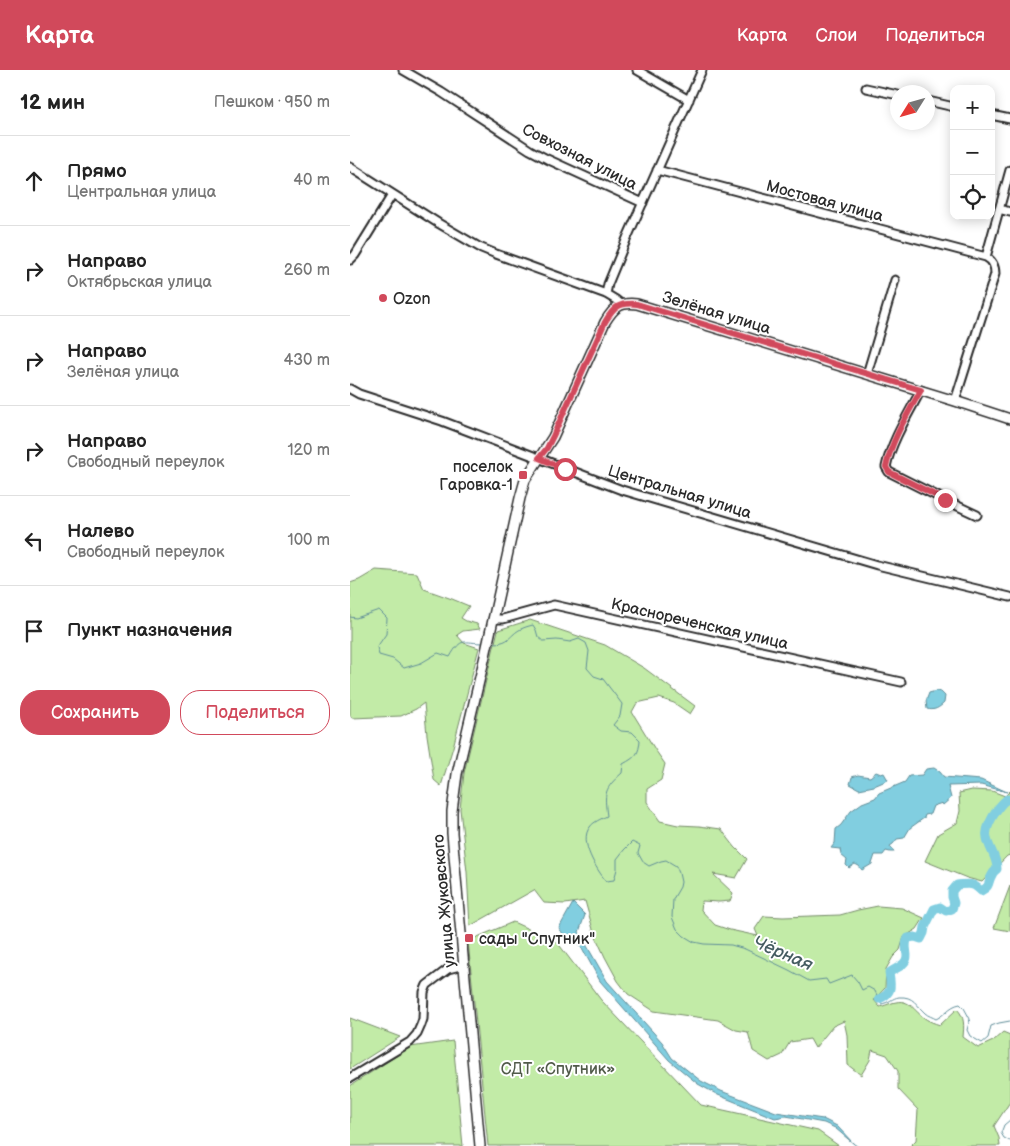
<!DOCTYPE html>
<html lang="ru">
<meta charset="utf-8">
<style>
:root{--surface:#fff;--page:#f6f6f6;--text:#222;--muted:#767676;--line:#e0e0e0;--accent:#d1495b}
body{margin:0;font-family:"Balsamiq Sans",sans-serif;background:var(--page);color:var(--text)}
.controls{position:absolute;right:15px;top:15px;display:grid;overflow:hidden;border-radius:10px;box-shadow:0 2px 12px #0003}
.controls button{width:45px;height:45px;display:grid;place-items:center;padding:0;border:0;border-bottom:1px solid var(--line);background:var(--surface);color:var(--text);font:25px sans-serif}
.compass{position:absolute;left:540px;top:15px;width:45px;height:45px;border-radius:50%;background:var(--surface);box-shadow:0 2px 12px #0003;rotate:233deg}
.stop{position:absolute;width:15px;height:15px;margin:-11px;border:4px solid #d1495b;border-radius:50%;background:#fff}
.stop.end{background:#d1495b;border-color:#fff;box-shadow:0 1px 5px #0008}
.list{margin:0;padding:0;list-style:none}
h2{display:flex;justify-content:space-between;align-items:center;height:65px;margin:0;padding:0 20px;font-size:21px}
h2 small{font-size:16px;font-weight:400;color:var(--muted)}
.list li{display:grid;grid-template-columns:32px 1fr auto;gap:15px;align-items:center;box-sizing:border-box;height:90px;padding:0 20px;border-top:1px solid var(--line)}
.list b{display:block;font-size:19px;white-space:nowrap}
.list p{margin:0;font-size:16px;white-space:nowrap;color:var(--muted)}
.list em{font-size:16px;font-style:normal;color:var(--muted)}
.actions{display:flex;gap:10px;padding:15px 20px}
.actions a{flex:1;padding:11px 0;border:1px solid var(--accent);border-radius:20px;text-align:center;font-size:18px;color:var(--accent)}
.actions .main{background:var(--accent);color:#fff}
.icon{flex:none;width:28px;height:28px;fill:none;stroke:currentColor;stroke-width:2;stroke-linecap:round;stroke-linejoin:round}
.map{position:relative;flex:none;width:660px;height:1076px;overflow:hidden}
header{display:flex;align-items:center;gap:30px;box-sizing:border-box;height:70px;padding:0 25px;background:var(--accent);color:#fff}
header strong{font-size:24px}
nav{display:flex;gap:28px;margin-inline-start:auto;font-size:18px}
main{display:flex}
aside{flex:1;background:var(--surface)}
.map>svg:first-child{display:block}
.green{fill:#c2eba7;stroke:#768b69}
.water{fill:#81cee0;stroke:#5f8d98}
.lines{fill:none;stroke-linecap:round;stroke-linejoin:round}
.stream{stroke:#5f8d98;stroke-width:1}
.river{stroke:#81cee0;stroke-width:9}
.minor-casing{stroke:#2b2b2b;stroke-width:11}
.major-casing{stroke:#2b2b2b;stroke-width:12}
.minor{stroke:#fff;stroke-width:7}
.major{stroke:#fff;stroke-width:9}
.route{stroke:#d1495b;stroke-width:6}
.poi-dot{fill:#d1495b;stroke:#fff;stroke-width:2}
.labels{text-anchor:middle;stroke-width:4;stroke-linejoin:round;paint-order:stroke}
.street-label{font-size:16px;fill:#2b2b2b;stroke:#fff}
.poi-label{font-size:16px;fill:#2b2b2b;stroke:#fff;text-anchor:start}
.park-label{font-size:16px;fill:#515b4a;stroke:#fff}
.water-label{font-size:18px;font-style:italic;fill:#455c61;stroke:#fff}
</style>
<header>
<strong>Карта</strong>
<nav><a>Карта</a><a>Слои</a><a>Поделиться</a></nav>
</header>
<main>
<aside>
<h2>12 мин<small>Пешком · 950 m</small></h2>
<ul class="list">
<li><svg class="icon" aria-label="ahead" viewBox="0 0 24 24"><path d="M12 20V5M6 11l6-6 6 6"/></svg><div><b>Прямо</b><p>Центральная улица</p></div><em>40 m</em></li>
<li><svg class="icon" aria-label="right" viewBox="0 0 24 24"><path d="M7 20v-9h11M14 6l5 5-5 5"/></svg><div><b>Направо</b><p>Октябрьская улица</p></div><em>260 m</em></li>
<li><svg class="icon" aria-label="right" viewBox="0 0 24 24"><path d="M7 20v-9h11M14 6l5 5-5 5"/></svg><div><b>Направо</b><p>Зелёная улица</p></div><em>430 m</em></li>
<li><svg class="icon" aria-label="right" viewBox="0 0 24 24"><path d="M7 20v-9h11M14 6l5 5-5 5"/></svg><div><b>Направо</b><p>Свободный переулок</p></div><em>120 m</em></li>
<li><svg class="icon" aria-label="left" viewBox="0 0 24 24"><path d="M17 20v-9H6M10 6l-5 5 5 5"/></svg><div><b>Налево</b><p>Свободный переулок</p></div><em>100 m</em></li>
<li><svg class="icon" aria-label="arrive" viewBox="0 0 24 24"><path d="M6 21V4h12l-3 4 3 4H6"/></svg><div><b>Пункт назначения</b></div></li>
</ul>
<div class="actions"><a class="main">Сохранить</a><a>Поделиться</a></div>
</aside>
<div class="map">
<svg width="660" height="1076" viewBox="0 0 660 1076">
<rect width="100%" height="100%" fill="#fff"/>
<filter id="ink" filterUnits="userSpaceOnUse"><feTurbulence type="fractalNoise" baseFrequency=".02" numOctaves="2"/><feDisplacementMap in="SourceGraphic" scale="10" xChannelSelector="R" yChannelSelector="G"/><feConvolveMatrix kernelMatrix="1 2 1 2 8 2 1 2 1" color-interpolation-filters="sRGB"/></filter>
<g filter="url(#ink)">
<path class="green" d="M26 500 67 503 74 519 102 529 119 536 111 548 116 551 127 554 130 559 113 561 107 565 114 573 129 578 103 677 91 716 84 710 77 665 74 633 66 639 51 646 2 648 0 645V513L9 510Z
M180 550 255 575 294 598 345 636 340 644 324 633 309 628 287 633 282 642 306 681 315 694 311 710 297 719V732L310 751 328 755 349 756 371 759 385 777 397 789 386 808 363 804 383 823 380 831 369 832 352 831 351 840 365 855 380 860 408 866 405 859 414 846 433 847 490 845 508 840 528 836 552 838 574 848 567 859 554 867 550 880 543 887 536 899 535 918 524 930 530 937C537 935 547 930 554 932 562 934 566 942 573 947 578 951 584 953 590 955L607 939C615 947 614 956 613 967L628 978 643 971 653 962 660 965V1032L644 1056 649 1068 650 1076H560L566 1070 568 1040 548 1019V1001L537 985 522 980 520 990 511 1005 498 995 497 965 494 951 483 956 465 978 460 969 440 972 432 985 419 991 403 981 398 962 386 960 368 950 304 941 278 924 268 911 255 887 244 863 235 831 215 834 194 833 184 820 120 856 117 802 110 739 114 703 148 560Z
M622 720 642 721 655 726 660 721V785L657 786 632 812 617 808 575 791 588 764 607 753 610 741 609 723Z
M660 816V861L644 858Z
M163 852 207 872 251 930 351 1035 468 1061 489 1076H138L118 871Z
M0 948 50 967 0 999Z
M103 971 113 1076H0V1016L60 977Z"/>
<path class="water" d="M586 621 591 622 595 626 594 633C589 638 584 641 577 639L576 631 579 623Z
M584 698 590 702 594 707 631 710 657 722 631 715 598 716 601 728 593 735 592 733 583 736 580 744 575 745 574 748 560 758 554 768 547 769 543 774 540 776 544 782H540L536 781 533 785H525L522 794 512 800 509 796 505 794 499 798 496 795 497 790 491 785 490 779 481 778 485 773 486 759 491 755 501 741 512 733 525 728 529 723 555 712 559 706 572 705 576 699Z
M526 702 531 704 534 703 538 710 524 716 509 719 500 714 502 707 508 705 520 707Z
M223 833 235 845 229 862 257 911 312 972 322 988 351 1011 371 1021 426 1042 473 1049 487 1056 504 1074 485 1058 474 1053 436 1046 425 1048 368 1025 348 1014 319 990 250 911 232 878 223 870 219 873 209 858Z"/>
<g class="lines">
<path class="stream" d="M0 547 6 548 29 540 37 548 36 564 27 577 29 585 43 589 54 598 71 593 88 583 100 587C112 566 113 573 134 573
M143 573C161 573 159 565 171 559 175 557 179 556 183 555L186 560 188 567 193 571 207 570 220 572 229 569 236 573 239 581 237 598 244 606 253 609 272 634 270 646 263 655 271 661 282 662 290 670C289 684 286 687 273 694L272 703C254 719 254 723 257 746 251 749 243 752 240 757 228 771 247 800 256 811L264 810 267 799V789L274 780 282 772 290 776 288 783 293 792 299 796 311 791 316 790 326 796 329 803 331 812 330 817 323 829 322 847 327 859 334 866 344 872 354 874 381 875 395 879 439 900 459 911 476 909 479 914 502 905 508 912 512 920 518 917 525 921 531 934C539 933 542 928 549 927 564 926 566 935 575 943 578 946 583 947 586 949 595 945 599 936 610 934L614 938 620 949 617 960 620 966 632 973 638 968 641 956 649 953 660 951
M660 1050 654 1055 651 1063 654 1068 660 1071
M504 1074 507 1076"/>
<path class="river" d="M529 929C543 923 541 916 539 903 544 899 549 898 553 894 562 886 552 878 558 868L565 867 571 869 574 863 575 857 584 839 590 837 596 841 602 839 604 833 602 827V821L607 815C618 814 623 812 631 821 642 815 637 813 642 805 643 802 645 801 647 799 647 787 639 779 637 768 634 757 648 736 657 729L660 730"/>
<g class="minor-casing">
<path id="minor" d="M53 0 91 22 180 80 197 89 293 133
M287 0 339 30
M516 18 548 25
M578 31 604 37
M641 45 660 49
M0 97 88 153 129 177 146 184 256 224 266 230 271 234
M307 100 636 187
M649 139 660 142
M0 190 5 185 42 125
M256 224 258 214 277 168 352 0
M517 304 545 210
M0 319 9 324 92 351 272 420 527 495 660 527
M571 320C559 343 541 372 536 397L539 402 595 430 627 445
M605 331 645 204C645 196 643 191 636 187L660 100
M143 549H153L204 535 551 612
M0 1008 60 972 67 964 71 955 73 949 74 922 77 915 98 899 114 895"/>
</g>
<g class="major-casing">
<path id="major" d="M130 1076 102 763V741L107 704 135 586 170 428 175 410 203 367 255 252C264 237 270 232 287 234L605 331 660 349"/>
</g>
<use href="#minor" class="minor"/>
<use href="#major" class="major"/>
</g>
</g>
<g class="lines" filter="url(#ink)">
<path class="route" d="M215 399 189 388 197 378 203 366 255 252C264 237 269 232 287 234L571 320C558 343 541 371 536 397L539 402 595 430"/>
</g>
<g class="poi-dot">
<circle cx="33" cy="228" r="5"/>
<rect x="168" y="400" width="10" height="10" rx="2.5"/>
<rect x="114" y="863" width="10" height="10" rx="2.5"/>
</g>
<g class="labels">
<g class="street-label">
<text transform="translate(230 86) rotate(27)" y="6">Совхозная улица</text>
<text transform="translate(475 130) rotate(15)" y="6">Мостовая улица</text>
<text transform="translate(367 242) rotate(17)" y="6">Зелёная улица</text>
<text transform="translate(330 421) rotate(17)" y="6">Центральная улица</text>
<text transform="translate(350 553) rotate(13)" y="6">Краснореченская улица</text>
<text transform="translate(93 831) rotate(-95)" y="6">улица Жуковского</text>
</g>
<g class="poi-label">
<text x="43" y="234">Ozon</text>
<text x="163" y="402" text-anchor="end">поселок<tspan x="163" dy="18">Гаровка-1</tspan></text>
<text x="129" y="874">сады "Спутник"</text>
</g>
<g class="park-label">
<text x="208" y="1004">СДТ «Спутник»</text>
</g>
<g class="water-label">
<text transform="translate(433 883) rotate(23)" y="6">Чёрная</text>
</g>
</g>
</svg>
<div class="controls">
<button>+</button>
<button>−</button>
<button><svg class="icon" aria-label="locate" viewBox="0 0 24 24"><circle cx="12" cy="12" r="6"/><path d="M12 2v4M12 18v4M2 12h4M18 12h4"/></svg></button>
</div>
<svg class="compass" viewBox="-18 -18 36 36"><path d="M0-13l5 13h-10z" fill="#e53935"/><path d="M0 13l5-13h-10z" fill="#767676"/></svg>
<div class="stop" style="left:215px;top:399px"></div>
<div class="stop end" style="left:595px;top:430px"></div>
</div>
</main>
